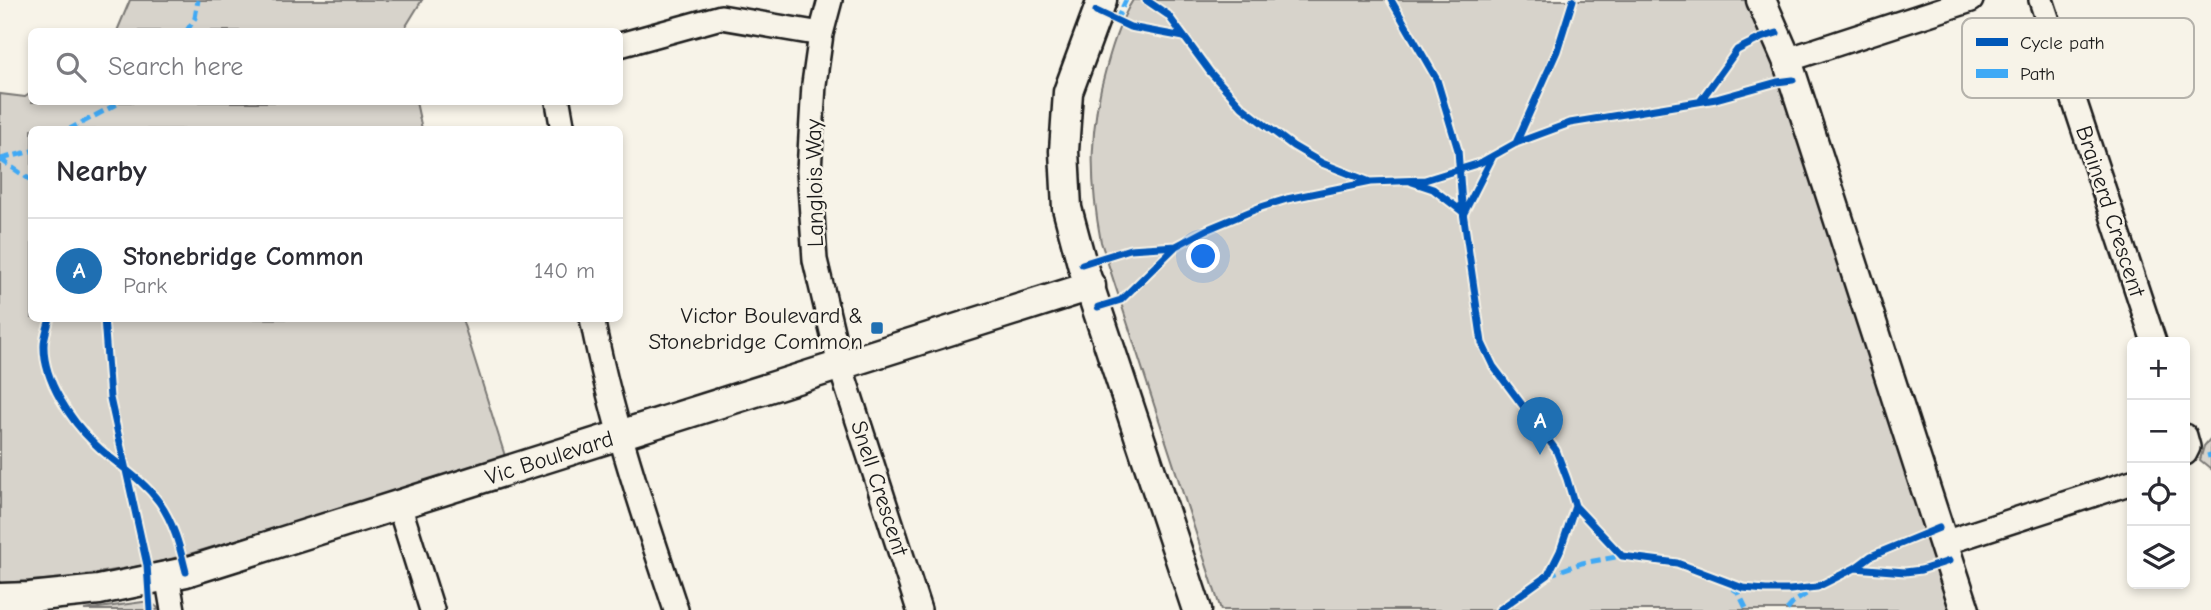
<!DOCTYPE html>
<meta charset="utf-8">
<style>
:root{--surface:#fff;--page:#f2f2f3;--text:#2b2b33;--muted:#7c7c81;--line:#e1e1e2;--accent:#1f6fb2}
body{margin:0;font-family:"Comic Neue",sans-serif;background:var(--page);color:var(--text)}
.controls{position:absolute;right:21px;bottom:21px;display:grid;overflow:hidden;border-radius:10px;box-shadow:0 4px 10px #0003}
.controls button{width:63px;height:63px;display:grid;place-items:center;padding:0;border:0;border-bottom:2px solid var(--line);background:var(--surface);color:var(--text);font:35px sans-serif}
.you{position:absolute;left:1204px;top:257px;width:24px;height:24px;margin:-18px;border:5px solid #fff;border-radius:50%;background:#1a73e8;box-shadow:0 0 0 10px #1a73e833}
.badge{display:grid;place-items:center;width:46px;height:46px;border-radius:50%;background:var(--accent);color:#fff;font-size:23px;font-weight:700}
.pin{position:absolute;translate:-50% -58px;filter:drop-shadow(0 2px 4px #0008)}
.pin::after{content:'';position:absolute;top:37px;width:24px;height:21px;background:inherit;clip-path:polygon(0 0,100% 0,50% 100%)}
.list{margin:0;padding:0;list-style:none}
h2{display:flex;justify-content:space-between;align-items:center;height:91px;margin:0;padding:0 28px;font-size:30px}
h2 small{font-size:23px;font-weight:400;color:var(--muted)}
.list li{display:grid;grid-template-columns:46px 1fr auto;gap:21px;align-items:center;box-sizing:border-box;height:105px;padding:0 28px;border-top:2px solid var(--line)}
.list b{display:block;font-size:26px;white-space:nowrap}
.list p{margin:0;font-size:23px;white-space:nowrap;color:var(--muted)}
.list em{font-size:23px;font-style:normal;color:var(--muted)}
.icon{flex:none;width:38px;height:38px;fill:none;stroke:currentColor;stroke-width:2;stroke-linecap:round;stroke-linejoin:round}
.map{position:relative;flex:none;width:2211px;height:610px;overflow:hidden}
.search{position:absolute;background:var(--surface);box-shadow:0 4px 10px #0003;left:28px;top:28px;width:595px;height:77px;display:flex;align-items:center;gap:18px;box-sizing:border-box;padding:0 24px;border-radius:10px;color:var(--muted);font-size:26px}
.panel{position:absolute;background:var(--surface);box-shadow:0 4px 10px #0003;left:28px;top:126px;width:595px;height:196px;border-radius:10px}
.map>svg:first-child{display:block}
.green{fill:#d7d3cb;stroke:#7a7874;stroke-width:2}
.lines{fill:none;stroke-linecap:round;stroke-linejoin:round}
.minor-casing{stroke:#1c1c1c;stroke-width:28}
.tertiary-casing{stroke:#1c1c1c;stroke-width:33}
.minor{stroke:#f7f3e8;stroke-width:23}
.tertiary{stroke:#f7f3e8;stroke-width:28}
.quiet{stroke:#3fa9f5;stroke-width:5;stroke-dasharray:10 5;stroke-linecap:butt}
.cycleway-casing{stroke:#f7f3e8;stroke-width:11}
.cycleway{stroke:#0057b8;stroke-width:7}
.poi-dot{fill:#1f6fb2;stroke:#f7f3e8;stroke-width:2.5}
.labels{text-anchor:middle;stroke-width:5;stroke-linejoin:round;paint-order:stroke}
.street-label{font-size:23px;fill:#1c1c1c;stroke:#f7f3e8}
.poi-label{font-size:23px;fill:#1c1c1c;stroke:#f7f3e8;text-anchor:end}
.key{fill:#f7f3e8;stroke:#b5b2ab;stroke-width:2}
.key-label{font-size:19px;fill:#1c1c1c}
</style>
<div class="map">
<svg width="2211" height="610" viewBox="0 0 2211 610">
<rect width="100%" height="100%" fill="#f7f3e8"/>
<filter id="ink" filterUnits="userSpaceOnUse"><feTurbulence type="fractalNoise" baseFrequency=".0143" numOctaves="2"/><feDisplacementMap in="SourceGraphic" scale="14" xChannelSelector="R" yChannelSelector="G"/><feConvolveMatrix kernelMatrix="1 2 1 2 8 2 1 2 1" color-interpolation-filters="sRGB"/></filter>
<g filter="url(#ink)">
<path class="green" d="M130 0H422L403 31H117Z
M1133 0H1753L1958 610H1221L1101 242C1089 179 1089 126 1107 65 1113 43 1121 19 1133 0Z
M31 93 32 102H416L422 129 32 130V318L462 319 505 456 377 498 186 555 147 565 60 579 0 583V94L25 97Z
M2211 438V469L2200 460 2204 446Z
M150 601 160 610H84Z"/>
<g class="lines">
<g class="minor-casing">
<path id="minor" d="M830 0 821 34 814 84 809 171 815 260 840 365 919 610
M2041 0 2154 342
M620 45 721 17 821 34
M1787 60 1971 0
M558 102 563 130
M592 318C611 418 644 514 676 610
M2185 436 2188 447 2185 453
M399 505 432 610
M1944 543 2132 482
M167 575 173 610"/>
</g>
<g class="tertiary-casing">
<g id="tertiary">
<path d="M1102 0 1068 92 1064 151 1067 208 1082 264 1197 610"/>
<path d="M1761 0 1787 60 1965 610"/>
<path id="s1" d="M0 598 30 597 99 590 186 572 1091 286"/>
</g>
</g>
<use href="#minor" class="minor"/>
<use href="#tertiary" class="tertiary"/>
<path class="quiet" d="M1116 21 1126 0
M186 32 195 18 198 0
M68 130 121 102
M0 159 32 181
M1 159 32 151
M2207 456 2211 455
M1548 575 1582 563 1622 556
M1732 588 1738 592 1747 610
M1787 610 1794 602 1811 591"/>
<g class="cycleway-casing">
<path id="cycleway" d="M1146 0 1168 15 1210 72 1242 107 1265 125 1293 146 1322 163 1370 182
M1391 0 1437 80 1458 150 1462 205 1482 343 1493 366 1556 450 1567 479 1575 506 1560 551 1548 575 1499 610
M1096 11 1130 27 1184 37
M1701 100 1737 50 1761 38 1777 33
M1516 143 1557 51 1573 0
M1412 182 1433 189 1464 213 1493 156
M1082 264 1130 249 1176 246
M1098 307 1121 300 1176 246 1208 229 1261 207 1287 199 1370 182 1425 180 1480 163 1516 143 1570 123 1716 99 1777 82 1793 80
M50 318C48 327 44 336 44 345 43 380 71 421 95 444 115 464 141 477 159 502 174 523 180 548 186 572
M104 318 110 398 147 565 150 610
M1575 506 1622 556 1677 563 1743 588 1766 590H1790L1817 587 1855 568 1871 556 1939 528
M1855 568 1905 572 1921 570 1949 561"/>
</g>
<use href="#cycleway" class="cycleway"/>
</g>
</g>
<rect class="poi-dot" x="870" y="321" width="14" height="14" rx="3.5"/>
<g class="labels">
<g class="street-label">
<text transform="translate(814 183) rotate(-91)" y="8">Langlois Way</text>
<text transform="translate(2111 211) rotate(72)" y="8">Brainerd Crescent</text>
<text dy="8" stroke="none"><textPath href="#s1" startOffset="569">Vic Boulevard</textPath></text>
<text transform="translate(880 488) rotate(72)" y="8">Snell Crescent</text>
</g>
<g class="poi-label">
<text x="863" y="323">Victor Boulevard &amp;<tspan x="863" dy="26">Stonebridge Common</tspan></text>
</g>
</g>
<rect x="1962" y="18" width="232" height="80" rx="10" class="key"/>
<rect x="1976" y="38" width="32" height="8" fill="#0057b8"/>
<rect x="1976" y="69" width="32" height="9" fill="#3fa9f5"/>
<g class="key-label">
<text x="2020" y="49">Cycle path</text>
<text x="2020" y="80">Path</text>
</g>
</svg>
<div class="controls">
<button>+</button>
<button>−</button>
<button><svg class="icon" aria-label="locate" viewBox="0 0 24 24"><circle cx="12" cy="12" r="6"/><path d="M12 2v4M12 18v4M2 12h4M18 12h4"/></svg></button>
<button><svg class="icon" aria-label="layers" viewBox="0 0 24 24"><path d="M12 4l9 5-9 5-9-5zM3 14l9 5 9-5"/></svg></button>
</div>
<div class="you"></div>
<div class="pin badge" style="left:1540px;top:455px">A</div>
<div class="search"><svg class="icon" aria-label="search" viewBox="0 0 24 24"><circle cx="10" cy="10" r="6"/><path d="M15 15l6 6"/></svg>Search here</div>
<section class="panel">
<h2>Nearby<small></small></h2>
<ul class="list">
<li><span class="badge">A</span><div><b>Stonebridge Common</b><p>Park</p></div><em>140 m</em></li>
</ul>
</section>
</div>
